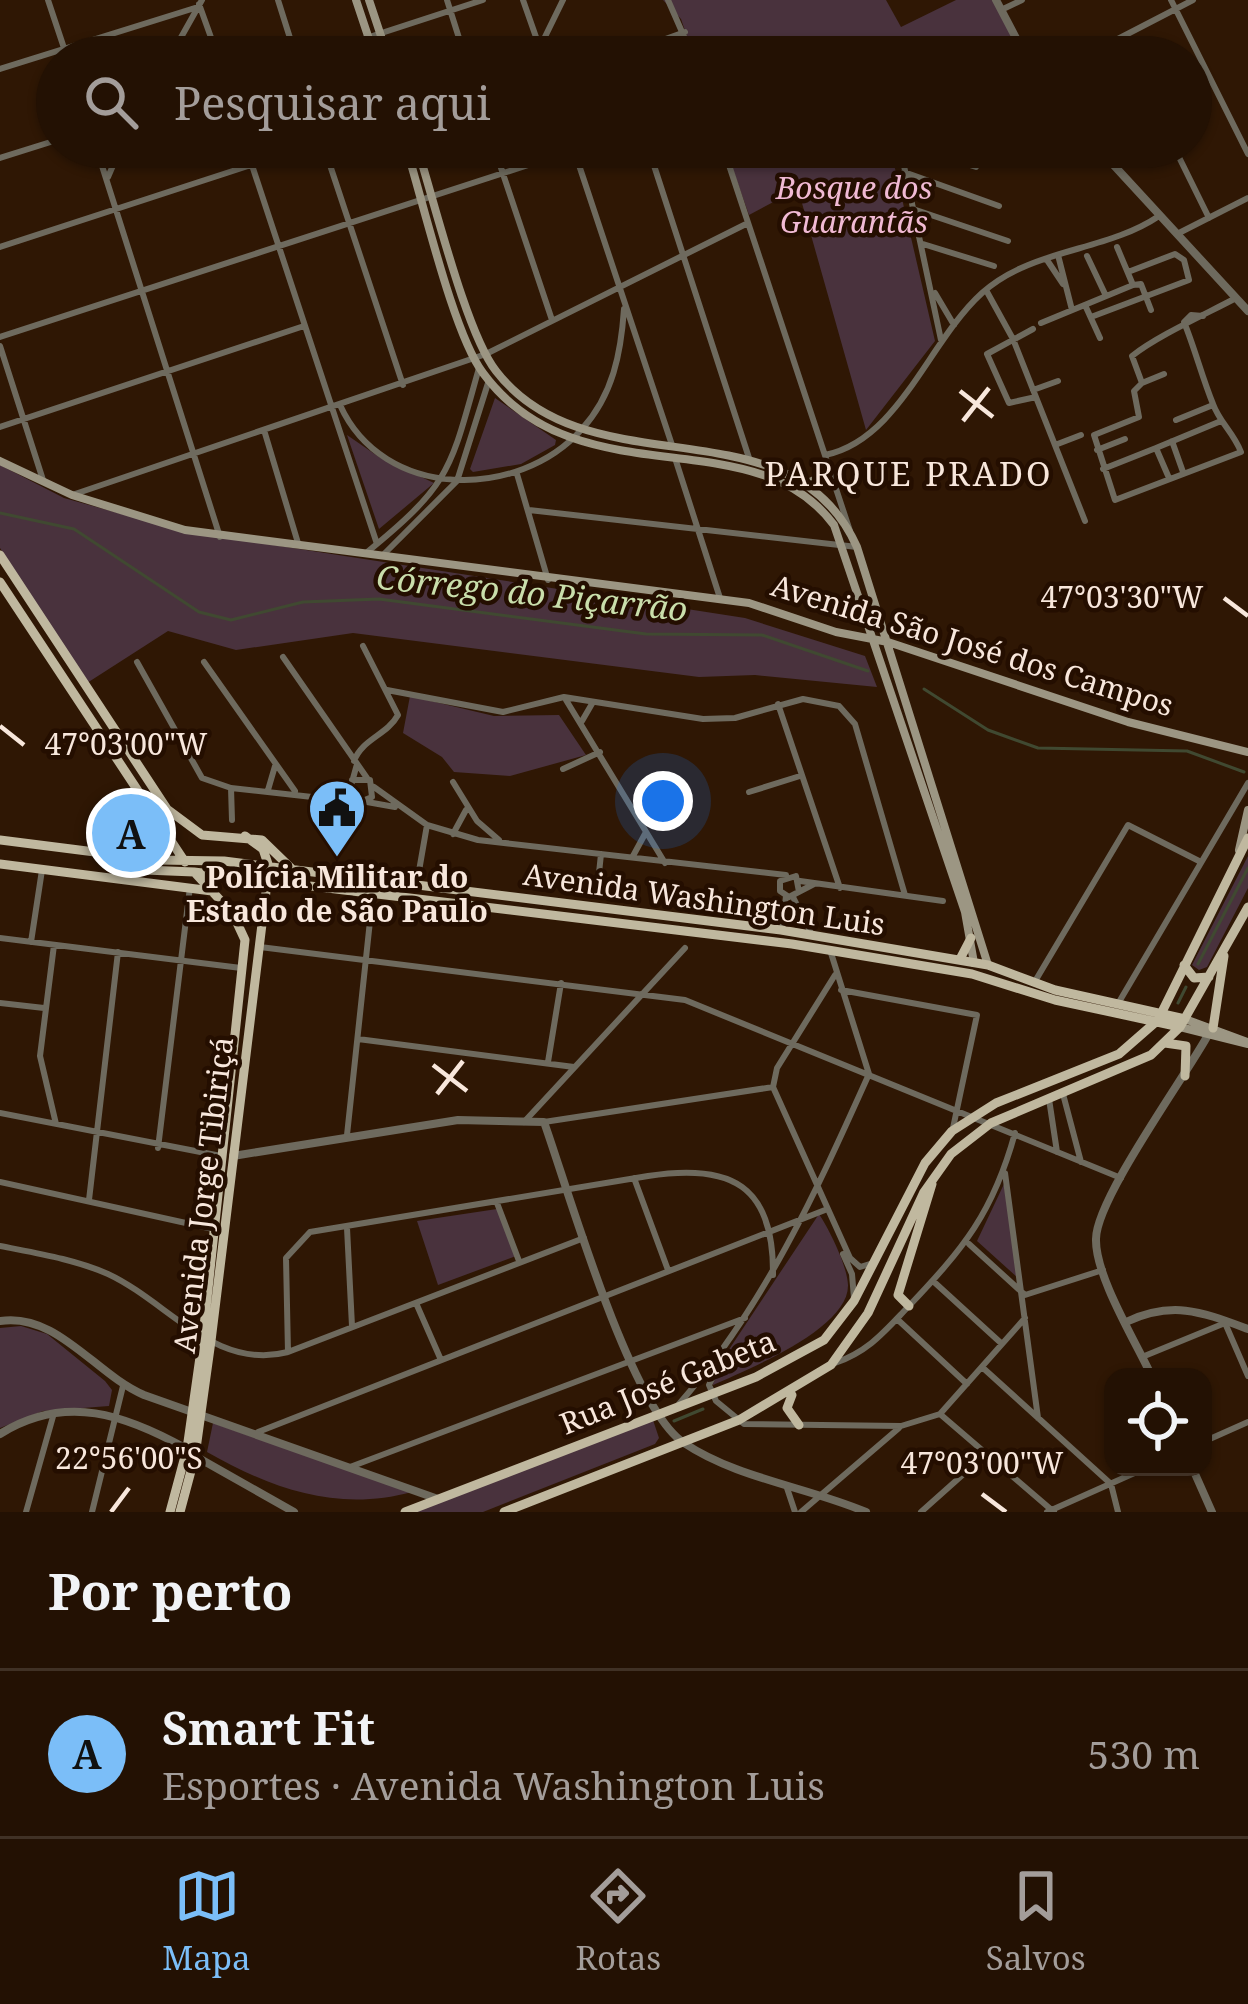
<!DOCTYPE html>
<html lang="pt">
<meta charset="utf-8">
<style>
:root{--surface:#231103;--page:#2f1f12;--text:#f1f3f6;--muted:#a39d9a;--line:#403125;--accent:#7bbef8}
body{margin:0;font-family:"Noto Serif",serif;background:var(--page);color:var(--text)}
.controls{position:absolute;right:36px;bottom:36px;display:grid;overflow:hidden;border-radius:24px;box-shadow:0 3px 9px #0004}
.controls button{width:108px;height:108px;display:grid;place-items:center;padding:0;border:0;border-bottom:3px solid var(--line);background:var(--surface);color:var(--text);font:60px sans-serif}
.you{position:absolute;left:663px;top:801px;width:42px;height:42px;margin:-30px;border:9px solid #fff;border-radius:50%;background:#1a73e8;box-shadow:0 0 0 18px #1a73e833}
.badge{display:grid;place-items:center;width:78px;height:78px;border-radius:50%;background:var(--accent);color:#111;font-size:39px;font-weight:700}
.pin{position:absolute;translate:-50% -50%;border:6px solid #fff;box-shadow:0 3px 12px #0006}
.list{margin:0;padding:0;list-style:none}
h2{display:flex;justify-content:space-between;align-items:center;height:156px;margin:0;padding:0 48px;font-size:51px}
h2 small{font-size:39px;font-weight:400;color:var(--muted)}
.list li{display:grid;grid-template-columns:78px 1fr auto;gap:36px;align-items:center;box-sizing:border-box;height:168px;padding:0 48px;border-top:3px solid var(--line)}
.list b{display:block;font-size:45px;white-space:nowrap}
.list p{margin:0;font-size:39px;white-space:nowrap;color:var(--muted)}
.list em{font-size:39px;font-style:normal;color:var(--muted)}
.icon{flex:none;width:66px;height:66px;fill:none;stroke:currentColor;stroke-width:2;stroke-linecap:round;stroke-linejoin:round}
.map{position:relative;flex:none;width:1248px;height:1512px;overflow:hidden}
.search{position:absolute;background:var(--surface);box-shadow:0 3px 9px #0004;left:36px;right:36px;top:36px;height:132px;display:flex;align-items:center;gap:30px;box-sizing:border-box;padding:0 42px;border-radius:66px;color:var(--muted);font-size:45px}
.sheet{height:324px;background:var(--surface)}
nav{display:flex;justify-content:space-around;align-items:center;box-sizing:border-box;height:168px;border-top:3px solid var(--line);background:var(--surface);font-size:33px;color:var(--muted)}
nav a{display:grid;justify-items:center;gap:6px}
nav .on{color:var(--accent)}
.map>svg:first-child{display:block}
.green{fill:#49323d}
.lines{fill:none;stroke-linecap:round;stroke-linejoin:round}
.stream{stroke:#404931;stroke-width:3}
.minor{stroke:#6e6a5e;stroke-width:6}
.tertiary{stroke:#6e6a5e;stroke-width:8}
.secondary{stroke:#9c9683;stroke-width:8}
.primary{stroke:#c0b89f;stroke-width:9}
.ticks{fill:none;stroke:#f8e7dc;stroke-width:4.5}
.labels{text-anchor:middle;stroke-width:9;stroke-linejoin:round;paint-order:stroke}
.park-label{font-size:30px;font-style:italic;fill:#f1bad4;stroke:#240e00}
.street-label{font-size:30px;fill:#f8e7dc;stroke:#240e00}
.poi-label{font-size:30px;font-weight:bold;fill:#f8e7dc;stroke:#240e00}
.neighbourhood-label{font-size:33px;letter-spacing:3px;fill:#f8e7dc;stroke:#240e00}
.water-label{font-size:33px;font-style:italic;fill:#c9deab;stroke:#240e00}
.ticks-label{font-size:30px;text-anchor:middle;fill:#f8e7dc;stroke:#240e00;stroke-width:9;stroke-linejoin:round;paint-order:stroke}
</style>
<div class="map">
<svg width="1248" height="1512" viewBox="0 0 1248 1512">
<rect width="100%" height="100%" fill="#2f1704"/>
<path class="green" d="M663 0H886L901 27 956 0H994L1021 57H694L681 19Z
M725 147H890L935 341 866 430 798 189 749 215Z
M495 398 556 440 555 445 521 464 473 472 470 469Z
M347 435 379 457 434 483 379 529Z
M0 465 64 498 183 531 745 618 865 656 877 687 755 675 699 677 353 633 236 650 168 631 87 683 0 548Z
M410 696 494 716 559 715 586 755 510 776 454 772 442 757 403 733Z
M1248 856V888L1207 967 1199 970 1192 965Z
M1004 1184 1018 1278 977 1241Z
M497 1209 516 1256 438 1285 417 1221Z
M819 1214C830 1231 847 1265 848 1285 849 1329 746 1370 713 1385L714 1372Z
M21 1326 47 1334 105 1381 112 1390 109 1406 43 1411 0 1428V1328Z
M653 1420 659 1438 655 1444 483 1512H406Z
M213 1423 412 1492C338 1512 274 1490 207 1452Z"/>
<g class="lines">
<path class="stream" d="M0 513 74 529 199 612 231 620 303 602 379 599 646 634 762 635 868 671
M924 689 988 730 1038 748 1187 751 1244 772
M1198 964 1248 868
M1178 1003 1186 987
M674 1421 703 1409"/>
<path class="minor" d="M48 0 67 57
M278 0 296 57
M447 0 465 57
M523 0 543 57
M668 0 693 57
M1171 0 1248 154
M199 4 218 57
M1001 10 1022 0
M1120 39 1129 57
M541 45 563 0
M170 57 202 0
M308 57 483 0
M615 57 685 32
M1083 57 1193 0
M0 69 198 7
M96 147 220 537
M246 147 377 544
M324 147 403 385
M494 147 552 320
M648 147 750 461
M723 147 850 531
M900 147 941 340
M915 147 976 167
M1174 147 1209 218
M574 150 672 445
M0 158 57 140
M904 172 999 206
M108 177 121 147
M913 209 1008 241
M1177 234 1248 198
M923 244 994 266
M0 247 251 165
M1058 255 1072 310
M1087 256 1106 296
M1047 260 1063 284
M1133 285 1141 284 1151 310
M986 290 1013 339 1085 521
M935 293 954 325
M1085 305 1100 338
M1203 316 1191 315 1184 322C1195 349 1202 377 1213 404 1220 423 1233 432 1241 452L1115 500 1094 435 1139 417 1134 391 1142 383 1132 356C1157 336 1206 314 1236 298
M1091 317 1189 280 1184 260 1175 254 1128 272
M1041 323 1133 285 1117 247
M1033 329 987 354 1009 403 1036 397
M0 337 574 150
M0 346 43 480
M1142 383 1164 374
M1033 390 1058 381
M340 405C383 500 518 501 582 429 613 395 621 353 624 309
M1176 420 1213 405
M0 427 304 326
M264 430 298 543
M1172 441 1183 472
M1055 445 1081 435
M1156 448 1221 421
M1097 450 1125 439
M825 455C899 440 928 342 982 293 1032 248 1106 252 1159 216
M675 458 720 598
M1103 469 1156 448 1169 478
M517 474 548 580
M75 494 486 354 748 223
M529 510 857 547
M366 553C452 483 450 470 479 368
M383 555 457 481 489 380
M283 657 367 778
M137 662 202 778 231 788 357 802
M204 662 295 791
M387 690 503 712 564 697 703 719 735 718 803 699 839 706 855 724 905 895
M566 700 665 863
M778 704 840 888
M582 721 593 702
M354 761C362 739 387 735 398 715L363 646
M563 769 600 752
M352 780H370L372 797 360 802 349 793 357 764
M453 782 477 821 499 840
M374 787 427 825 478 840 786 875
M231 788 232 820
M268 790 275 766
M749 792 800 776
M367 802 395 807
M453 834 466 810
M633 856 646 832
M419 871 427 825
M800 881 943 901
M597 892 601 854
M799 892 796 876 780 881V891L789 897 814 884
M793 897 811 933
M782 929 786 896
M0 938 241 968
M31 942 42 870
M54 945 40 1056 56 1124
M260 947 685 1000 1121 1178
M831 953 869 1074
M835 975 777 1068 773 1087 850 1258 860 1267 873 1263
M1034 983 1128 825 1199 861
M841 990 977 1015 953 1128
M1119 1002 1248 783
M0 1003 44 1008
M358 1039 574 1067
M548 1062 561 983
M1063 1094 1081 1162
M1049 1099 1057 1152
M0 1113 221 1156
M524 1122 685 948
M544 1122 773 1087
M347 1135 373 893
M158 1148 190 887
M1005 1173 1038 1418
M634 1178 668 1270
M0 1182 213 1229
M89 1200 118 952
M497 1203 519 1261
M347 1228 352 1326
M969 1244 1025 1295 1103 1270
M0 1246C35 1253 74 1259 108 1274 168 1302 215 1371 288 1352L584 1238
M843 1254 852 1274 854 1298
M933 1281 1002 1344
M416 1303 441 1360
M897 1319 967 1384
M1225 1323 1248 1376
M288 1352 286 1258 310 1232 648 1176C731 1163 774 1185 773 1275
M723 1355 709 1385 716 1401 744 1424 901 1426 940 1414
M1142 1357 1225 1323
M835 1363C869 1351 884 1332 908 1307 964 1248 993 1213 1015 1133
M982 1367 1111 1484 1118 1512
M679 1404C765 1305 816 1192 869 1074
M940 1414 1054 1512
M940 1414 1025 1318
M258 1432 825 1210
M1203 1442 1248 1422
M350 1467 745 1318
M786 1485 795 1512
M26 1512 54 1413
M92 1512 123 1386
M801 1512 899 1428
M921 1512 986 1454
M1047 1512 1148 1467"/>
<path class="tertiary" d="M996 0 1026 57
M1097 147 1248 311
M233 1156 458 1120 544 1122C568 1189 630 1408 684 1443 736 1478 807 1487 866 1512
M0 1321C57 1312 96 1375 144 1395L438 1499
M1126 1322C1173 1300 1202 1312 1248 1329
M1152 1377C1136 1342 1095 1276 1096 1239 1096 1199 1185 1077 1208 1035
M0 1434C66 1393 126 1415 187 1449
M195 1456 294 1512
M1192 1467 1212 1512"/>
<path class="secondary" d="M356 0 375 57
M369 0 388 57
M406 147C423 201 453 333 483 373 578 502 753 416 834 525L965 912 974 963
M417 147C434 200 466 333 496 371 590 493 790 397 857 547L988 965
M0 461 72 495 185 530 749 603 836 632 888 642 1128 722 1248 752
M810 482 821 477 827 463
M1239 850 1248 810
M1185 1019 1247 1042
M1180 1027 1248 1044"/>
<path class="primary" d="M0 555 167 809 202 835 262 840 295 872
M0 582 185 862
M0 840 158 860 224 861 781 930 988 965 1055 990 1185 1019
M0 864 212 891
M118 878 145 870 194 872 792 944 972 974 1055 1000 1180 1027
M960 959 971 938
M1184 965 1194 978 1209 977
M1213 1028 1224 956
M1165 1043 1186 1046 1185 1076
M909 1306 898 1295 932 1184
M792 1395 787 1408 799 1425
M170 1512 187 1449 203 1336 245 940 233 914 196 874
M180 1512 195 1456 211 1341 269 867 263 849 245 836
M405 1512 756 1377 824 1340 854 1301 925 1163 952 1131 996 1103 1119 1054 1158 1020 1248 838
M504 1512 739 1420 831 1365 868 1313 924 1192 951 1154 991 1123 1151 1055 1180 1027 1248 907"/>
</g>
<path class="ticks" d="M960 391 993 417M963 421 989 388M1224 598 1248 616M0 726 24 745M433 1065 467 1091M437 1094 463 1061M982 1494 1006 1512M111 1512 129 1488"/>
<defs>
<g id="civic-pin" transform="scale(3)"><path d="M0 17L-7.5 6A9.5 9.5 0 1 1 7.5 6Z" fill="#7bbef8" stroke="#240e00"/><path d="M-.6-6.5H3V-4.5H.6V-3L4-1V1h2V6H-6V1h2V-1L-.6-3ZM-1.2 2.5V6h2.4V2.5Z" fill="#111"/></g>
</defs>
<g fill-rule="evenodd">
<use href="#civic-pin" x="337" y="808"/>
</g>
<g class="labels">
<g class="park-label">
<text x="854" y="199">Bosque dos<tspan x="854" dy="34">Guarantãs</tspan></text>
</g>
<g class="street-label">
<text transform="translate(972 646) rotate(17)" y="10">Avenida São José dos Campos</text>
<text transform="translate(704 900) rotate(8)" y="10">Avenida Washington Luis</text>
<text transform="translate(204 1195) rotate(-83)" y="10">Avenida Jorge Tibiriçá</text>
<text transform="translate(668 1383) rotate(-22)" y="10">Rua José Gabeta</text>
</g>
<g class="poi-label">
<text x="337" y="888">Polícia Militar do<tspan x="337" dy="34">Estado de São Paulo</tspan></text>
</g>
<g class="neighbourhood-label">
<text x="909" y="486">PARQUE PRADO</text>
</g>
<g class="water-label">
<text transform="translate(532 593) rotate(6)" y="12">Córrego do Piçarrão</text>
</g>
</g>
<g class="ticks-label">
<text x="1122" y="608">47°03'30"W</text>
<text x="126" y="755">47°03'00"W</text>
<text x="129" y="1469">22°56'00"S</text>
<text x="982" y="1474">47°03'00"W</text>
</g>
</svg>
<div class="controls">
<button><svg class="icon" aria-label="locate" viewBox="0 0 24 24"><circle cx="12" cy="12" r="6"/><path d="M12 2v4M12 18v4M2 12h4M18 12h4"/></svg></button>
</div>
<div class="you"></div>
<div class="pin badge" style="left:131px;top:833px">A</div>
<div class="search"><svg class="icon" aria-label="search" viewBox="0 0 24 24"><circle cx="10" cy="10" r="6"/><path d="M15 15l6 6"/></svg>Pesquisar aqui</div>
</div>
<section class="sheet">
<h2>Por perto<small></small></h2>
<ul class="list">
<li><span class="badge">A</span><div><b>Smart Fit</b><p>Esportes · Avenida Washington Luis</p></div><em>530 m</em></li>
</ul>
</section>
<nav>
<a class="on"><svg class="icon" aria-label="map" viewBox="0 0 24 24"><path d="M3 6l6-2 6 2 6-2v14l-6 2-6-2-6 2zM9 4v14M15 6v14"/></svg>Mapa</a>
<a><svg class="icon" aria-label="directions" viewBox="0 0 24 24"><path d="M12 3l9 9-9 9-9-9zM9 14v-3h6M13 9l2 2-2 2"/></svg>Rotas</a>
<a><svg class="icon" aria-label="saved" viewBox="0 0 24 24"><path d="M7 4h10v16l-5-4-5 4z"/></svg>Salvos</a>
</nav>
